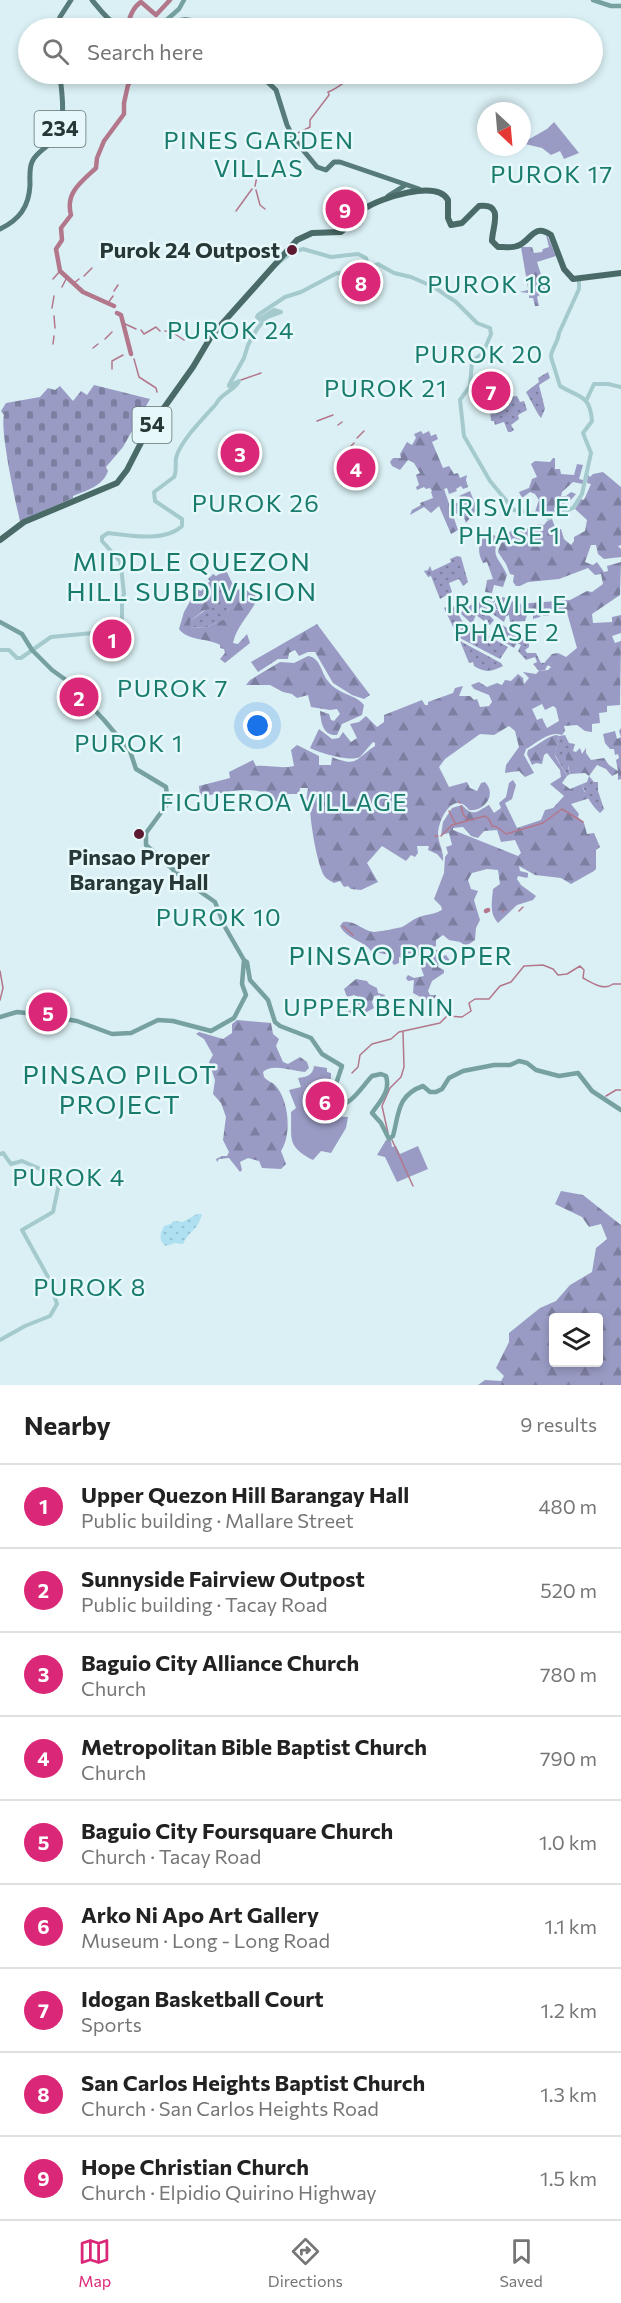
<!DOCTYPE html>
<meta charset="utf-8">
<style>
:root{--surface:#fff;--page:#f6f6f6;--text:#222;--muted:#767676;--line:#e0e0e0;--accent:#db2777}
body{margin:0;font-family:Commissioner,sans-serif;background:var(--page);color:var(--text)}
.controls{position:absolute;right:18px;bottom:18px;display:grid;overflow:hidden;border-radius:6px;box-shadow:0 3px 9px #0003}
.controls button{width:54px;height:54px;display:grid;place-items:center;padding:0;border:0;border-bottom:2px solid var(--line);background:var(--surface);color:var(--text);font:30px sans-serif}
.compass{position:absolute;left:477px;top:102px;width:54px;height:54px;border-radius:50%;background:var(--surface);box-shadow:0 3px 9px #0003;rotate:154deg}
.you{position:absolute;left:258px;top:726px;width:21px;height:21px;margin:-15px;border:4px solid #fff;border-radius:50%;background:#1a73e8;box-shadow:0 0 0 9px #1a73e833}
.badge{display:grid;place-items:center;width:39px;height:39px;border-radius:50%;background:var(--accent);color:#fff;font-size:20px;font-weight:700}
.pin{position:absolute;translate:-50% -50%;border:3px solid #fff;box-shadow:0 2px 6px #0006}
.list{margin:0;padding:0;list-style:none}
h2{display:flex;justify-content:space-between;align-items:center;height:78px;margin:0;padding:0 24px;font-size:26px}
h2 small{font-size:20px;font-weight:400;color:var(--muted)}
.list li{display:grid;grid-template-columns:39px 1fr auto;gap:18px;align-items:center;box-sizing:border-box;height:84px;padding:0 24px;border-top:2px solid var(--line)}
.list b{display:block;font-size:22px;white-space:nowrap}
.list p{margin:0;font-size:20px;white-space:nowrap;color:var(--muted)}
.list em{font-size:20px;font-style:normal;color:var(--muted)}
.icon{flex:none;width:33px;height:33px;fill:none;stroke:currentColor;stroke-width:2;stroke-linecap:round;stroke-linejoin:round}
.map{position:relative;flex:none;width:621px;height:1385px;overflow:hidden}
.search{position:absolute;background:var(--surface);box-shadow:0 3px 9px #0003;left:18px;right:18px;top:18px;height:66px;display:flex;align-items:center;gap:15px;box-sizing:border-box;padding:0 21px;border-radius:33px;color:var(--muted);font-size:22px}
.sheet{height:834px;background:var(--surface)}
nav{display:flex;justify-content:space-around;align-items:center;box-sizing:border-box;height:84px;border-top:2px solid var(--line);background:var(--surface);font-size:16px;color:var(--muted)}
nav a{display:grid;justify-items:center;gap:3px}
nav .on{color:var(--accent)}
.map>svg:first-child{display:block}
.grass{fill:url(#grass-dots)}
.forest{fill:url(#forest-firs);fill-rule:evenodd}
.sand{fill:url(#sand-dots)}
.cemetery{fill:url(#cemetery-stones)}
.park{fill:#999bc4}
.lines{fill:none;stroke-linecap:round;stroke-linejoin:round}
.stream{stroke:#b3778c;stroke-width:1.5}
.river{stroke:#b3778c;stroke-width:4.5}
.tertiary{stroke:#a5cacd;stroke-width:4}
.secondary{stroke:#76a1a0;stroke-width:4.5}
.primary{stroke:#577b79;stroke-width:5}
.trunk{stroke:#4a6a68;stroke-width:6}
.poi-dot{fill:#5d192f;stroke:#e7f8fb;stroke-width:2}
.labels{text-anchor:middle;stroke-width:5;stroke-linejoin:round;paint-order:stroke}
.shield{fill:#e7f8fb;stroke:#617272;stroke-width:1.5}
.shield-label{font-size:21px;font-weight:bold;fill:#273837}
.poi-label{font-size:22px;font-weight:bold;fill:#273837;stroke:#e7f8fb;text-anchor:end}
.neighbourhood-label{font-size:24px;letter-spacing:1.5px;fill:#187b6c;stroke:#e7f8fb}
.quarter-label{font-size:26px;letter-spacing:1.5px;fill:#187b6c;stroke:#e7f8fb}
</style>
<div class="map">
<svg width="621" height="1385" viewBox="0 0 621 1385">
<defs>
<pattern id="grass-dots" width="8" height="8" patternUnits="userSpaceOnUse" patternTransform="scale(1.5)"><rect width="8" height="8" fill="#999bc4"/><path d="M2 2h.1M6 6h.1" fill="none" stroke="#7d7fa0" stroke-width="1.8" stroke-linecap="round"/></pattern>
<pattern id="forest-firs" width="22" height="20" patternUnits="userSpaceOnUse" patternTransform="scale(1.5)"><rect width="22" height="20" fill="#999bc4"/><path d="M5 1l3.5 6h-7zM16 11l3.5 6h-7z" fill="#7d7fa0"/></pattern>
<pattern id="sand-dots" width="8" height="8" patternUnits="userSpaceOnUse" patternTransform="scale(1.5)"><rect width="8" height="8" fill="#aee0f2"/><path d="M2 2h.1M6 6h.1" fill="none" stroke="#96c1d0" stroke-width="1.8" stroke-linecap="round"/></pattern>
<pattern id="cemetery-stones" width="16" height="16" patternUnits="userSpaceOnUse" patternTransform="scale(1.5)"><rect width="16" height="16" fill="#999bc4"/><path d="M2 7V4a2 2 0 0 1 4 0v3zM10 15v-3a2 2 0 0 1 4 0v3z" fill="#7d7fa0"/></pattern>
</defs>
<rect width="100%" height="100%" fill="#daf0f4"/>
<path class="grass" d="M548 372 550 378 539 385 545 409 541 418 538 414 526 392 539 382 538 378Z
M503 389 509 397 517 396 520 402 524 401 527 410 518 415 519 419 511 425 514 430 511 432H508L504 422 495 425 494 421H491L490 409 484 410 483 405 491 401 501 408 505 406 500 397 495 401 490 397Z
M457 556 461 557 468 582 463 586 459 579 449 583 452 592 440 599 431 576 428 577 424 571 428 570 430 566 432 571 451 562 450 559Z
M216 590 226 591 229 608 228 618 205 628 190 627V621L207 609V597Z
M482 597H500L487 608V613L494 620 490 625 487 624 488 621 486 619 484 621 476 615 472 624 460 613Z
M448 606 450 608 454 606 462 621 508 647 500 659 458 637 444 608Z
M491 607 501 612 548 610 549 616H543L544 613H541L540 617 533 619V615H527L525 621 510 622 509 615 506 616 504 622 490 612Z
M501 624 529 643V647L525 650 527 653H536L541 663 555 662 547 666 545 670 539 671 533 664 537 662 535 657 526 660 518 651 521 645 517 643 514 648 498 638 501 632 497 630Z
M460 641 501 663 503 666C491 672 486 673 474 666L473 662 469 663Z
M565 735 569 743 575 744 568 767 570 774 567 776 555 755 559 736Z
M589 776 594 782H598V791L604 809 600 813C592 806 585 794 582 784L587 782Z"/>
<path class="forest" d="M546 235 548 237 556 256 537 262 546 290 537 297 539 306H535L533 298H529V293L520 292 528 290V288L521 247H532L534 253 542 252 543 249 549 247Z
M421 431 423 434 429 431 431 436 436 434 438 439 432 442 443 468 449 466 454 474 458 473 460 478 467 475 466 480 468 487 463 489 461 486 456 489 457 491 449 494 447 488 444 489 458 530 451 534 439 506 431 513 424 507 410 515 412 510 421 505 420 503 433 498 431 492 432 491 430 488 426 489 424 487 417 490 416 487 419 485 416 475 420 473 414 463 408 460 400 470 392 466 390 462 393 458H401L400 454 407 442 412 445 416 438 414 434Z
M553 458H555V469H560L561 474 574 475 577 464 583 465 579 479 583 480V484L573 482 562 492 561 496H566L571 492 576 494 570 501 554 508 555 514 551 517 535 512 539 500 535 494 530 492 522 498 519 492 529 488 532 479 537 477 531 464 535 461 550 462Z
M603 472 621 487V545L618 546 621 549V557L604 559 598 554 596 545H591L585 562 593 565 597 562 604 572 608 571 607 566 621 562 620 595 592 614 593 623 612 622V617L621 615V633L612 636 615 643 621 641 620 705 607 706V712L599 713 600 723 592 724V732L585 731 577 725 564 726 565 731 562 735C549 730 537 743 526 749L524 755 534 773 525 777 519 771 505 773 506 765 519 747 515 731 509 726 494 735 480 734 445 759 439 767 449 787 467 782 470 788 477 791 481 783 485 782C497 794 485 812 469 810 454 790 439 818 438 833 438 843 444 851 443 861L437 854 428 850 429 846H417L418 853 415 857 411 855 406 861 382 846 367 863 378 882 361 890 351 889 348 886 344 887 340 881 334 883C331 881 328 880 326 878 317 869 309 815 310 803L306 802 308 788H300L299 794H288L286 803C276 807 271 795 262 792 242 786 219 795 200 796L199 786 230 778 229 772 253 760 256 766C270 765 280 769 294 766L291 750 297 745 319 756V765H331L332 757C358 768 356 758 375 746V743L373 742 360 757C350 762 320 753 310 748L319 729 332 739 339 738 343 732 351 742 357 738 350 724 359 722 366 716 377 727 384 722V715L422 700 425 705H428V702L453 693 455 688 463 686 459 696H470L474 700 477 699 480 707 489 706 492 702 489 695 474 689 471 685 479 682 487 687 497 683 502 685 505 680 511 681 518 674 523 678 524 684 529 678 523 672 536 674 539 671 548 670 551 667 548 665 554 662 545 664V662L552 654 558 653 566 657 577 648 566 609 507 613 491 607 503 597 518 604 570 600 587 591 592 592 603 584 601 574 595 575 588 568 559 579 528 582 520 586H516L513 582 514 575 510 574 506 564 498 552C500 542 509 532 517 525L521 531 539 524 544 525 547 521 552 519 556 530 561 529 564 539 571 545 574 541V537L585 531 587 520 575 509 581 499 584 500 591 484 587 483 588 475 590 477 593 474ZM542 704 545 710 553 706 556 708 559 721 547 728 542 718 537 720 532 709Z
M470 491 477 509 466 523 462 512 455 514 452 505 461 501 459 496Z
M487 532 500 538C489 556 500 558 507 575L503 587 494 585 492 593 485 592 487 580 493 579 487 562 483 563C476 550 479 543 487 532Z
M226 570 235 589 250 591 258 598C252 612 236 627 233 643L238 644 247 634 250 643 225 663 220 659 225 653 224 649 220 648V645C208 638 187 641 179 629L184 612 197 589 201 591 210 581 208 579 213 574 216 576ZM216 591 218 593 226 591 228 597 223 602 229 608 227 618 205 628 190 627V621L203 611 212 608 211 604 207 602V597Z
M317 624 370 695 364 699 352 695 333 683 315 652H308L299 656 295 650 289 653 288 659H278L258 672 251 662Z
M308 656C321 658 321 673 328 681 337 694 357 695 364 705L362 715 342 724 337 735C323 736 321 723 320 711L329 714 331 720 334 721 340 714 337 709 330 710 311 707 308 695 297 698 292 694 283 692 270 685H246L250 680 280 662 294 663Z
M621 728V779L618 780V773L612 776 606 769 597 765 589 776 585 773 570 774 566 756 568 750 573 747V751L576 752 580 748 582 754 586 748V753L591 760 604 758 609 765 618 771 616 760 619 758 618 754 615 755 614 749H610L605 743 603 734 615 731 617 739 621 737 619 731Z
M557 735 559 736 555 756 567 776 562 783 570 789 582 784 584 791 590 798 571 804 579 814 578 817 584 823 587 834 594 833 600 847 596 850V869L594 871 571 884 561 878 535 875 519 866 520 871 528 873V876L527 878 518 876 517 879 521 885 536 896 533 900 517 905 498 923C489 913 492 902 493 889L500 884 498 870 487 869 472 873 468 880 471 889 478 891 474 900 480 920 476 928 475 940 466 946 460 942 449 940 443 935 436 940V946L427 949 417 956 409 954 406 959 399 957V963L394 965 386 954 372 952C364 940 347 940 340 926L343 922C356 920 362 931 374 932 378 932 398 928 402 927 408 924 413 919 419 917 428 914 433 915 442 910L441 906 434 899 444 873 445 857 448 853 446 847 452 845 449 833 441 835 443 822 452 808 462 805C474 818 477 811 489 805L494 813 501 808 499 803 506 797 509 783 513 780 516 785 512 799 505 803 517 828 541 820 545 810 553 808 564 796 550 784 561 777 560 770 547 753 544 755 542 764 536 763 532 765 527 754 528 750C538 746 546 736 557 735ZM463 827 471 836 478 838 484 831 497 830 501 842 515 840 521 853 518 856 453 830V828Z
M439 949 441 957 446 955 453 965 443 958 439 961 438 967 444 970V973L432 981 428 991 430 995H436L435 998 426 1000 413 993 414 980 408 981 406 978 408 975 414 978 424 976 419 962 424 964 431 959 428 953Z
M356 979 367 981 369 984 377 988 378 993 385 995 382 1004 380 995 374 996 372 1002 374 1008 365 1013 359 1008 355 1009 354 1012 356 1018H355L351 1013H346L358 1004V997L354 995 347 997 344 989Z
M237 1020 271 1023 273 1034 279 1039 276 1046 283 1062 288 1064 300 1057 307 1062 309 1068 305 1072C291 1071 272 1063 263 1072L264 1077C267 1081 272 1082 275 1085 289 1100 292 1134 281 1151L286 1164 281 1169 262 1168 259 1161 248 1158 240 1162 242 1170 240 1172 229 1158 219 1159 217 1162 216 1159 222 1156H227L229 1152 223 1140 226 1117 221 1103 213 1094 215 1080 209 1062 213 1055 204 1039 196 1034 199 1032 223 1039 232 1033V1024Z
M561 1191 583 1195 621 1225V1385H478L485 1380 501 1381 504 1376 496 1368 509 1342V1333L540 1308 556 1301 570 1285 592 1272 596 1248 607 1239 601 1224 589 1227 582 1217 555 1204ZM554 1318H598V1362H554Z"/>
<path class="sand" d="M197 1214H202C197 1232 190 1229 183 1244L175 1243 166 1246C158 1240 160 1234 164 1226L171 1224 173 1221 183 1222Z"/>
<path class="cemetery" d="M94 385 150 399 123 447 106 467 108 471C103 486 86 491 73 496V498L20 521C15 500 0 431 4 415L1 411 6 403 40 397 48 388 55 390 60 386 73 401 81 391 87 395Z"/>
<path class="park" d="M554 122 579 153 564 159 560 151 551 155 542 148 525 144 524 142 547 129Z
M314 1066 327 1068V1072L331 1073V1079L325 1081 326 1087C320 1090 315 1095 314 1102L318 1108 316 1115 348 1117 346 1128 331 1153 321 1151 313 1160C286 1146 292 1139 291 1112L296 1108 289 1090 301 1087 298 1078C307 1077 313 1075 314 1066Z
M386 1140 391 1141 392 1147 396 1146 400 1154 418 1146 428 1169 397 1182 385 1157 377 1155Z"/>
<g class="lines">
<path class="stream" d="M296 134 310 127V120L329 95 328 92C341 87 348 77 361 74
M255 186 258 172
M256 190 260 205 265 209
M236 211 252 189
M84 276 92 268
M53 279 60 271
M74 283 79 279
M62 287 67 277
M114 291 118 285
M108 303 113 296
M52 308 54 296
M54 316 55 328
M123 323 136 329
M141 330 144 334 156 327 160 331
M165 331 172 332 184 340
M105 339 112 332
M53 344 54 336
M93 348 98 344
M134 359 139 377 156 388 157 392
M112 369V361L123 355
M241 380 261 373
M489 397 500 408
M317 421 333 415
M338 425 342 422
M357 438 364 431
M351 446 354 443
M341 463 347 455 348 450
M459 802 460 803
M461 806 463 814 468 820
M449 811 455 823
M435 836H438
M441 836 452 825 485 816 489 819 492 826 497 827 506 834 543 823 562 809 583 822
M519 911 523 907
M503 912 504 910
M343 926 353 935
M0 971 3 988 0 1000
M352 1073 358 1067 360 1055 372 1044 391 1039 399 1032 440 1023 447 1016 462 1017 471 1011 469 1003 475 999H489L500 986 511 982 524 966 543 965 553 969 558 975 567 974 580 966 584 970 583 978C592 983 604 991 613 984H621
M606 1096 616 1090H621
M388 1133 382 1106 390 1088 401 1077 404 1067 403 1032
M392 1140 413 1186"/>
<path class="river" d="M128 28C128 19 133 7 141 2L156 15 170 0
M114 306 83 292 60 271 56 249 62 240 61 228 71 215C65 193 81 182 96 168L97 158 104 141 124 114V103L128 85 136 74
M117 313 121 315 131 354
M486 911 488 910"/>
<path class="tertiary" d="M276 265 292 252 303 249 331 257 358 254 366 258 368 268
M259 320 257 317 258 315 285 297 301 292 337 273 358 275 367 271 368 268 378 264 394 273 411 277 434 287 456 302 477 323 490 328 491 334 483 353 472 361 470 386 460 400 464 436 490 481 514 510 542 515 549 518 573 508 582 494 591 453 583 433 592 421C590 394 579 398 560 386L551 357C551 349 558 343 559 333L579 289V280
M229 385 244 358 248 345 257 329 267 317 281 312 274 310 260 319
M587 399 594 384H608L621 387
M0 650H9L17 658H21L51 637 103 632 122 620V599L124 594 121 566 120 561 102 541V537L108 533C130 536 165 542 182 526V519L155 501 154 492 174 477C177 471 175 465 176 458 180 441 204 418 216 404 221 393 234 391 239 381L229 386
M0 1154 3 1153 11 1164 22 1161 47 1172 61 1174 53 1212 22 1230 48 1277 57 1304 50 1316 25 1326 0 1340"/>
<path class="secondary" d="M593 0 611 6H621
M162 24 179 9 184 0
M0 622 22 634 32 650 52 670 66 680 104 720 130 751 136 769 166 787 168 803 146 833V845L188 883 215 902 225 927 244 960 242 984 246 995 234 1018 211 1031 173 1021 158 1020 131 1033 112 1034 77 1021 26 1013 17 1012 0 1017
M244 960 247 962 250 980 268 1000 275 1022 280 1026 311 1038 322 1054 342 1066 336 1084 323 1094 324 1105C349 1112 358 1091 372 1076L381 1074 386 1076C391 1092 379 1102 372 1113L381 1123 389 1139 393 1136C399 1114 397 1095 423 1086L430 1092H436L442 1089 449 1078 463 1071 494 1065H510L519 1061 527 1063 536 1070 559 1076 578 1073 592 1091 621 1110"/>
<path class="primary" d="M92 0C98 7 107 20 116 24 126 28 148 29 159 26 175 22 190 13 203 28
M57 28 60 17 71 0
M259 74 276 90 287 125 294 139 317 167 326 170 334 162H340L419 189
M388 196 404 186
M0 229C19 220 29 207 30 185 30 178 29 169 32 162 35 154 43 150 48 145 69 122 62 101 60 74"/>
<path class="trunk" d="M0 540 24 522 117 483 127 470 146 433 193 367 212 335 287 251 297 240 312 233 341 232C350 225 355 215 364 209 380 198 437 179 448 200V218L451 225 462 223 479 206C505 203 492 227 492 241L498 247C504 247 512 248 517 246 531 242 533 222 551 235L564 269 573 279 621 273"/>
</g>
<g class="poi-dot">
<circle cx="292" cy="250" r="6"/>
<circle cx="139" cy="834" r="6"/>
</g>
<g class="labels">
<g class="shield">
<rect x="34.5" y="111" width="51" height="36" rx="4.5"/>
<rect x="132.5" y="407" width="39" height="36" rx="4.5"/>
</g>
<g class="shield-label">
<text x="60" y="136">234</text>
<text x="152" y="432">54</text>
</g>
<g class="poi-label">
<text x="280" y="258">Purok 24 Outpost</text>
<text x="139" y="865" text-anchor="middle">Pinsao Proper<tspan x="139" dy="25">Barangay Hall</tspan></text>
</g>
<g class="neighbourhood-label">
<text x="259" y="149">PINES GARDEN<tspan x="259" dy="28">VILLAS</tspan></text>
<text x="552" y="183">PUROK 17</text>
<text x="490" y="293">PUROK 18</text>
<text x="231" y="339">PUROK 24</text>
<text x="479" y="363">PUROK 20</text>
<text x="386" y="397">PUROK 21</text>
<text x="256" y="512">PUROK 26</text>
<text x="510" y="516">IRISVILLE<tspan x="510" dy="28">PHASE 1</tspan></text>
<text x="507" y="613">IRISVILLE<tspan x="507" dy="28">PHASE 2</tspan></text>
<text x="173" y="697">PUROK 7</text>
<text x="129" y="752">PUROK 1</text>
<text x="284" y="811">FIGUEROA VILLAGE</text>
<text x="219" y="926">PUROK 10</text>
<text x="369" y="1016">UPPER BENIN</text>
<text x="69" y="1186">PUROK 4</text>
<text x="90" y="1296">PUROK 8</text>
</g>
<g class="quarter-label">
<text x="192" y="571">MIDDLE QUEZON<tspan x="192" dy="30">HILL SUBDIVISION</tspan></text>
<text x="401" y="965">PINSAO PROPER</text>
<text x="120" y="1084">PINSAO PILOT<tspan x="120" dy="30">PROJECT</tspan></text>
</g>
</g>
</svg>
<div class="controls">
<button><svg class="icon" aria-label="layers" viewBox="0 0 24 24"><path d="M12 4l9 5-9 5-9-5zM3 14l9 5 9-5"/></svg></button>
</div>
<svg class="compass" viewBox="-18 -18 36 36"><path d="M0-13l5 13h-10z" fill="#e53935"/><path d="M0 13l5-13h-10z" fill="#767676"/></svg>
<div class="you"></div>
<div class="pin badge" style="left:112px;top:639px">1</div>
<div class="pin badge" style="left:79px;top:697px">2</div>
<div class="pin badge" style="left:240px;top:453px">3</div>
<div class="pin badge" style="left:356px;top:468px">4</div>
<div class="pin badge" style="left:48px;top:1012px">5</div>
<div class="pin badge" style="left:325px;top:1101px">6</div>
<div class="pin badge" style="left:491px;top:391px">7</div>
<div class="pin badge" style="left:361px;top:282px">8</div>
<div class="pin badge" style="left:345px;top:209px">9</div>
<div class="search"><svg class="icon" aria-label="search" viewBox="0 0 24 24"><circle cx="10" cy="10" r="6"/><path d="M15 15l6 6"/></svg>Search here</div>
</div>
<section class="sheet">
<h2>Nearby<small>9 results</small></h2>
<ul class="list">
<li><span class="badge">1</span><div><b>Upper Quezon Hill Barangay Hall</b><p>Public building · Mallare Street</p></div><em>480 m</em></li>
<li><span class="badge">2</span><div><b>Sunnyside Fairview Outpost</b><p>Public building · Tacay Road</p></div><em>520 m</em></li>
<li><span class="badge">3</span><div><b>Baguio City Alliance Church</b><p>Church</p></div><em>780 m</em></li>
<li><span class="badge">4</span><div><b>Metropolitan Bible Baptist Church</b><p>Church</p></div><em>790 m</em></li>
<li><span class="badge">5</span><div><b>Baguio City Foursquare Church</b><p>Church · Tacay Road</p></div><em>1.0 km</em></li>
<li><span class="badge">6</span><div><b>Arko Ni Apo Art Gallery</b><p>Museum · Long - Long Road</p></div><em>1.1 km</em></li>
<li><span class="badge">7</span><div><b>Idogan Basketball Court</b><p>Sports</p></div><em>1.2 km</em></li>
<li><span class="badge">8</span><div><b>San Carlos Heights Baptist Church</b><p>Church · San Carlos Heights Road</p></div><em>1.3 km</em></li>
<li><span class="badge">9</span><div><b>Hope Christian Church</b><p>Church · Elpidio Quirino Highway</p></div><em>1.5 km</em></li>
</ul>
</section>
<nav>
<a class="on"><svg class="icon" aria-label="map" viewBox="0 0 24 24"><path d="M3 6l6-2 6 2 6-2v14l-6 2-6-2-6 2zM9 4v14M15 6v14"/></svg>Map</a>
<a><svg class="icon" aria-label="directions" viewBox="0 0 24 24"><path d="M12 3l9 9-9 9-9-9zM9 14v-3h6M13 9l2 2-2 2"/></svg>Directions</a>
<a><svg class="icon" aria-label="saved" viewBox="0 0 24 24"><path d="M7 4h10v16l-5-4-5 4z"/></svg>Saved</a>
</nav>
